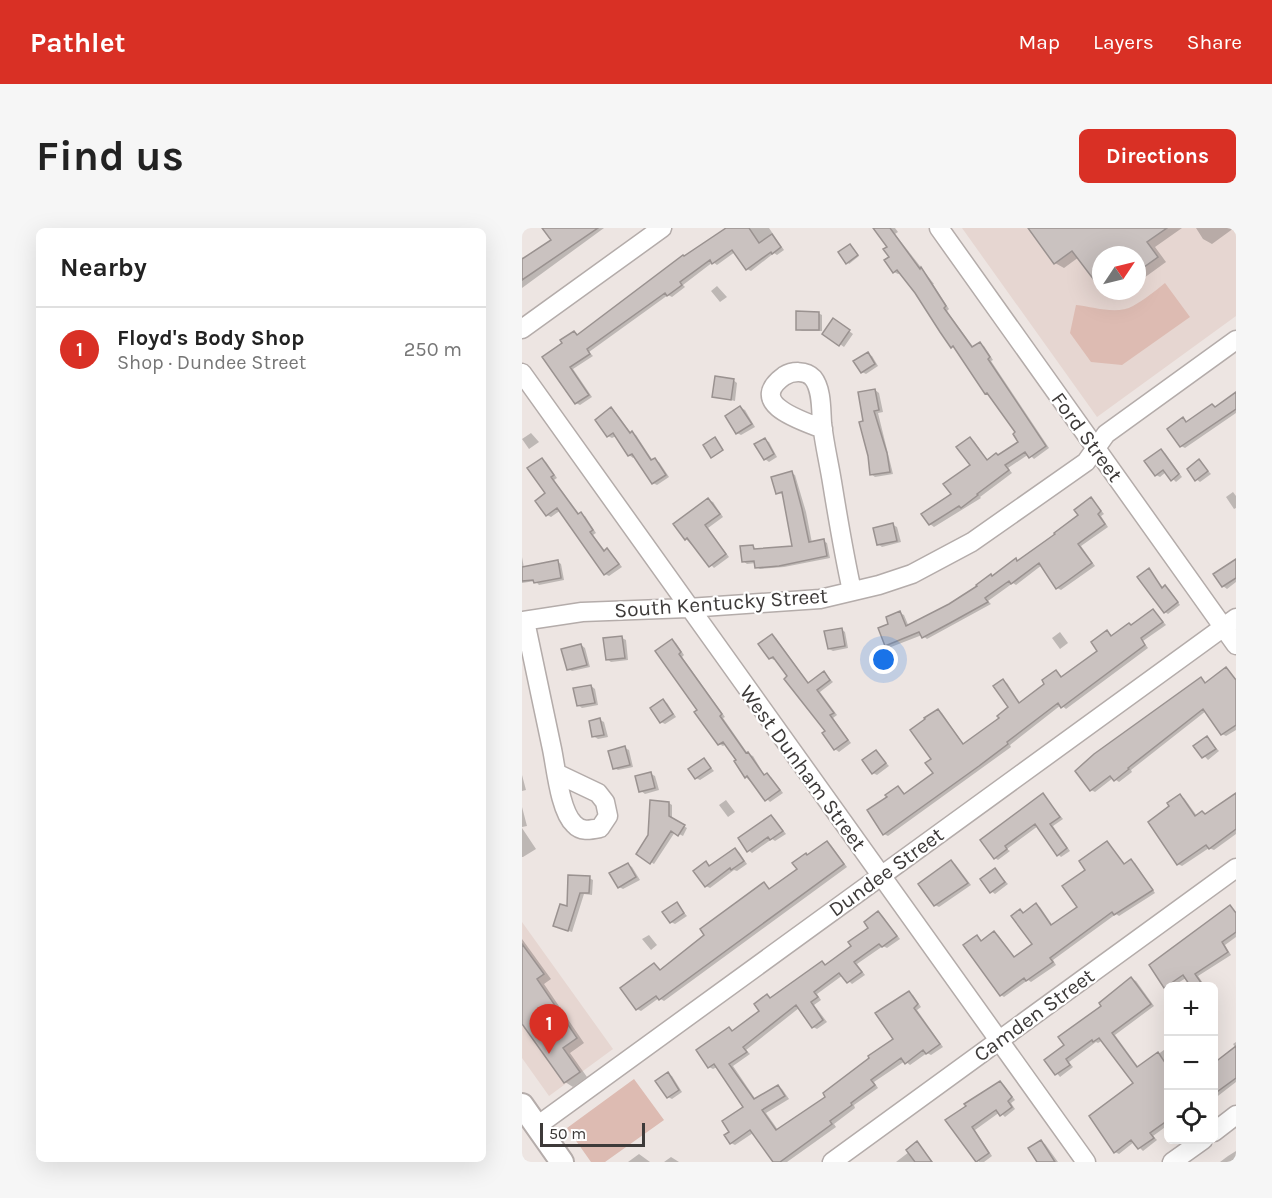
<!DOCTYPE html>
<meta charset="utf-8">
<style>
:root{--surface:#fff;--page:#f6f6f6;--text:#222;--muted:#767676;--line:#e0e0e0;--accent:#d93025}
body{margin:0;font-family:Karla,sans-serif;background:var(--page);color:var(--text)}
.controls{position:absolute;right:18px;bottom:18px;display:grid;overflow:hidden;border-radius:9px;box-shadow:0 6px 24px #0002}
.controls button{width:54px;height:54px;display:grid;place-items:center;padding:0;border:0;border-bottom:2px solid var(--line);background:var(--surface);color:var(--text);font:30px sans-serif}
.compass{position:absolute;left:570px;top:18px;width:54px;height:54px;border-radius:50%;background:var(--surface);box-shadow:0 6px 24px #0002;rotate:55deg}
.scale{position:absolute;left:18px;bottom:15px;width:105px;box-sizing:border-box;padding-left:6px;border:3px solid #3d3a39;border-top:0;font-size:16px;line-height:21px;white-space:nowrap;color:#3d3a39;-webkit-text-stroke:4px #fff;paint-order:stroke}
.you{position:absolute;left:362px;top:432px;width:21px;height:21px;margin:-15px;border:4px solid #fff;border-radius:50%;background:#1a73e8;box-shadow:0 0 0 9px #1a73e833}
.badge{display:grid;place-items:center;width:39px;height:39px;border-radius:50%;background:var(--accent);color:#fff;font-size:20px;font-weight:700}
.pin{position:absolute;translate:-50% -50px;filter:drop-shadow(0 2px 3px #0008)}
.pin::after{content:'';position:absolute;top:32px;width:21px;height:18px;background:inherit;clip-path:polygon(0 0,100% 0,50% 100%)}
.list{margin:0;padding:0;list-style:none}
h2{display:flex;justify-content:space-between;align-items:center;height:78px;margin:0;padding:0 24px;font-size:26px}
h2 small{font-size:20px;font-weight:400;color:var(--muted)}
.list li{display:grid;grid-template-columns:39px 1fr auto;gap:18px;align-items:center;box-sizing:border-box;height:84px;padding:0 24px;border-top:2px solid var(--line)}
.list b{display:block;font-size:22px;white-space:nowrap}
.list p{margin:0;font-size:20px;white-space:nowrap;color:var(--muted)}
.list em{font-size:20px;font-style:normal;color:var(--muted)}
.icon{flex:none;width:33px;height:33px;fill:none;stroke:currentColor;stroke-width:2;stroke-linecap:round;stroke-linejoin:round}
.map{position:relative;flex:none;width:714px;height:934px;overflow:hidden;border-radius:9px}
header{display:flex;align-items:center;gap:36px;box-sizing:border-box;height:84px;padding:0 30px;background:var(--accent);color:#fff}
header strong{font-size:28px}
nav{display:flex;gap:33px;margin-inline-start:auto;font-size:21px}
.intro{display:flex;align-items:center;justify-content:space-between;box-sizing:border-box;height:144px;padding:0 36px}
h1{margin:0;font-size:42px}
.button{padding:15px 27px;border-radius:9px;background:var(--accent);color:#fff;font-size:21px;font-weight:700}
main{display:flex;gap:36px;padding:0 36px}
aside{flex:1;background:var(--surface);border-radius:9px;box-shadow:0 6px 24px #0002}
.map>svg:first-child{display:block}
.built{fill:#e6d6d1;fill-rule:evenodd}
.green{fill:#ddbbb2}
.shadow{fill:#0003}
.building{fill:#cac2c0;stroke:#9a9290;stroke-width:1.5}
.lines{fill:none;stroke-linecap:round;stroke-linejoin:round}
.minor-casing{stroke:#b4acaa;stroke-width:21}
.major-casing{stroke:#b4acaa;stroke-width:26}
.minor{stroke:#fff;stroke-width:18}
.major{stroke:#fff;stroke-width:22}
.labels{text-anchor:middle;stroke-width:4.5;stroke-linejoin:round;paint-order:stroke}
.street-label{font-size:21px;fill:#3d3a39;stroke:#fff}
</style>
<header>
<strong>Pathlet</strong>
<nav><a>Map</a><a>Layers</a><a>Share</a></nav>
</header>
<div class="intro"><h1>Find us</h1><a class="button">Directions</a></div>
<main>
<aside>
<h2>Nearby<small></small></h2>
<ul class="list">
<li><span class="badge">1</span><div><b>Floyd's Body Shop</b><p>Shop · Dundee Street</p></div><em>250 m</em></li>
</ul>
</aside>
<div class="map">
<svg width="714" height="934" viewBox="0 0 714 934">
<rect width="100%" height="100%" fill="#ede5e2"/>
<path class="built" d="M440 0H714V88L575 189ZM579 27H615V63H579Z
M0 694 91 821 27 868 0 830Z"/>
<path class="green" d="M643 55 668 89 600 137 569 134 548 105 554 77C572 79 595 87 611 78 622 72 633 63 643 55Z
M112 851 142 892 83 934H69L45 900Z"/>
<path class="shadow" d="M24 0H82L0 60V29L2 32 31 13Z
M205 0H247L262 22 255 27 252 25 229 43 225 41 213 24 195 37 191 34 161 57 163 59 150 69 146 67 67 124 71 128 51 141 70 169 58 177 54 175 42 115 52 104 57 107Z
M353 0H373L376 4 373 6 412 56H411L427 81 425 83 452 120 458 116 462 118 471 132 469 133 527 220 512 231 507 226 486 240 490 245 458 269 459 270 412 299 408 296 450 237 448 211 452 213 466 233 477 228 498 214 495 205 468 167 464 165 435 121 430 118 394 64 379 45 376 46 372 44 367 19Z
M508 0H660L633 19 644 34 615 55V27H579V55L573 51 557 29 542 40 533 35Z
M674 0H712L690 16 681 11Z
M329 18 337 28 327 36 318 25Z
M195 58 205 69 198 74 189 63Z
M592 63H603L598 67Z
M296 85 300 87V103H280L275 101Z
M315 94 331 106 322 119 302 105Z
M346 126 350 128 356 138 344 146 340 144Z
M211 152 215 155 213 173 192 168Z
M353 162 357 165 361 184 356 185 371 246 353 249 349 246 343 194Z
M714 166V185L663 220 659 218 661 191 666 195 695 180Z
M219 180 223 182 233 199 219 207 215 205Z
M89 181 93 184 109 205 114 207 131 233 137 234 147 249 135 257 131 255 113 228 111 230 107 227 94 208 90 210 86 208 75 192Z
M9 205 17 214 7 221 0 211Z
M243 212 247 214 255 229 247 234 243 231Z
M639 223 643 225 660 249 654 254 644 244 638 249 634 247Z
M20 232 24 234 35 250 32 252 58 287 63 288 74 305 71 307 83 323 89 325 100 339 87 348 83 346 39 282 29 289 25 287 26 265Z
M677 233 689 246 678 254 674 251Z
M269 245 273 247 284 284 290 315 301 313 305 315 308 330 262 339 238 341 234 339V335L225 336 221 333 231 318 235 323 272 320 262 266 255 265Z
M711 264 714 268V280L712 281 704 269Z
M570 271 582 286 579 288 586 299 559 318 573 338 539 362 535 360 520 337 494 357 491 355 466 373 469 376 405 411 400 407 369 419 364 417 368 396 378 385 382 387 387 399 427 378 494 332 497 334 558 288Z
M186 272 191 274 201 289 186 300 207 329 192 340 164 311Z
M371 297 375 299 379 314 360 319 356 316Z
M0 329 2 340 36 334 39 336 42 352 17 357 13 353 0 355Z
M714 333V354L705 361 701 358Z
M627 342 642 361H647L658 377 646 386 643 384Z
M631 382 644 397 621 413 626 420 544 481 539 477 488 517 489 519 366 608 362 606 367 570 376 559 384 567 413 545 411 531 416 482 420 485 442 517 479 491 488 480 481 453 485 455 498 475 524 456 534 444 541 449 577 423 585 404 591 408 610 398Z
M319 401 323 404 326 420 311 423 307 421Z
M538 404 546 415 538 421 530 410Z
M250 408 254 410 287 456 302 445 311 454 298 464 315 487 311 490 329 515 317 524 313 521 302 505 305 503 254 431 252 432 248 430Z
M100 410 104 412 106 432 89 434 85 431Z
M150 413 154 415 162 427 160 429 203 489 201 490 226 526 231 528 243 548 249 549 261 565 248 574 224 549 216 533 204 516 201 518 197 516 177 482Z
M59 417 63 420 68 439 50 443 46 441Z
M704 441 714 451V502L704 508 700 506 684 483 609 542 610 544 597 554 591 550 573 564 569 562 679 451 685 456Z
M69 458 73 461 76 477 60 480 56 477Z
M141 473 145 475 154 489 143 496 139 494Z
M78 492 82 494 86 509 76 511 71 508Z
M685 510 697 523 686 532 673 518Z
M103 520 107 522 111 539 96 542 92 540Z
M354 524 367 538 355 547 351 545Z
M182 532 192 543 178 552 174 550Z
M129 546 133 548 137 562 123 566 119 563Z
M0 547 4 562 0 563Z
M521 567 541 591 531 598 548 623 539 629 536 626 516 598 485 621 488 623 476 632 473 630Z
M714 567V606L692 622 687 620 660 638 656 636 649 579 658 568 662 570 675 588 681 584 684 587Z
M204 572 213 584 206 589 197 577Z
M147 575 150 577V591L165 600 161 608 153 604 132 636 116 626Z
M0 579 5 598 0 599Z
M249 588 253 591 264 606 253 613 250 611 230 625 226 622Z
M0 600 14 621 1 629H0Z
M305 614 309 617 325 639 142 773 137 770 119 783 115 781 100 761 133 737 139 743 184 707 242 656 249 662 277 641 286 628Z
M585 615 603 637 609 633 613 635 633 665 597 688 594 686 531 732 534 737 509 754 506 752 482 769 479 767 455 709 460 713 472 705 476 707 493 730 512 717 502 686 514 677 518 679 531 698 557 679 565 642Z
M213 622 217 624 225 636 215 643 212 642 188 660 184 658V635L188 637Z
M429 634 433 636 449 657 417 679 413 677Z
M106 636 110 639 118 652 101 661 97 659Z
M473 642 486 656 473 666 469 663Z
M67 650 71 652 70 667 62 666 50 704 32 698Z
M155 676 165 688 153 696 149 694Z
M708 679 714 684V709L703 717 709 727 676 748 683 758H670L664 750 651 758H646V760L643 759Z
M356 685 360 687 378 711 365 720 361 718 335 736 343 747 330 756 321 747 295 766 299 772 292 777 305 794 295 801 291 799 277 780 224 822 228 826 211 838 234 872 256 858 260 861 267 871 244 885 256 902 306 869 373 812 387 765 391 767 399 779 395 782 421 819 409 827 405 825 388 837 383 833 352 854 356 860 332 877 333 880 312 896 314 899 265 934H252L231 905 213 917 209 915V904L223 879 195 839 191 841 187 839 207 801 211 803 240 783 246 768 250 771 300 735 305 738 331 718 348 700Z
M127 707 135 717 129 722 120 711Z
M0 711 29 751 22 756 62 815 48 825 65 849 51 859 43 854 0 794Z
M610 751 614 753 632 778 593 807 617 840 646 819V897L631 908 635 912 621 923 612 914 597 926 593 924 613 855 581 812 576 815 574 814 547 834 551 839 538 849 524 832 544 817Z
M714 814V854L692 871V837L714 820 711 816Z
M146 846 150 848 160 864 150 871 146 869Z
M478 854 482 857 493 872 489 875 493 881 483 889 478 884 453 902 470 928 462 934H457L425 892Z
M519 914 523 916 536 934H517Z
M395 915 411 934H374L387 924Z
M714 923V934H698L706 928Z
M117 926 128 934H106Z
M149 929 157 934H158H142Z"/>
<path class="building" d="M20 0H76L0 52V31L29 12Z
M204 0H227L237 15 250 6 259 19 250 26 249 24 224 42 210 22 190 36 188 32 158 54 160 57 145 68 143 65 65 121 68 126 48 139 67 167 53 176 20 129 40 115 38 112 52 103 55 107 161 27 162 28Z
M351 0H368L398 41 399 39 424 78 422 80 450 119 458 114 468 129 466 131 524 218 507 230 503 224 483 237 487 242 455 266 456 267 439 280 437 278 407 297 399 286 429 266 421 256 448 237 434 219 448 209 465 232 474 225 476 227 496 214 491 206 493 204 465 165 463 166 431 118 429 120 418 104 393 65 375 42 371 45 362 32 367 29 361 21 365 19Z
M506 0H645L625 14 636 29 615 44V27H579V47L572 52 550 23 532 36Z
M328 16 336 27 324 36 316 24Z
M274 83 297 84V102H274Z
M311 90 328 102 317 118 300 106Z
M346 124 353 136 339 145 331 133Z
M193 148 212 151 209 172 190 169Z
M353 161 357 182 352 183 365 225 368 244 348 247 346 228 337 194 341 193 336 164Z
M714 164V181L658 219 645 201 661 189 664 194 690 176 693 179Z
M218 178 230 196 214 206 203 188Z
M89 179 108 205 110 203 129 232 133 230 144 247 130 256 110 226 106 228 91 205 85 209 73 192Z
M193 209 201 222 189 230 181 217Z
M243 210 252 226 242 232 232 216Z
M639 221 657 246 649 253 641 242 633 248 622 233Z
M20 230 32 247 29 249 56 286 59 284 71 302 68 304 82 323 85 320 97 336 82 347 35 280 24 288 13 273 23 265 5 240Z
M677 231 686 243 673 253 665 241Z
M270 243 280 281 287 314 302 311 305 328 257 338 233 340 232 333 220 334 218 318 231 317 232 321 270 318 260 264 254 266 249 249Z
M569 269 579 283 576 286 583 296 556 316 570 335 544 354 534 361 517 335 489 356 487 353 463 370 466 374 428 395 400 410 397 404 363 418 356 400 366 396 364 389 378 383 384 398 427 376 455 358 454 357 469 346 470 348 494 330 495 333 533 306 532 305 556 287 552 282Z
M186 270 198 286 183 297 204 326 187 339 165 310 163 312 151 296Z
M371 295 375 313 355 317 351 300Z
M714 331V350L700 359 691 346Z
M36 332 39 350 12 355 11 352 0 353V339Z
M627 340 640 360 643 357 656 374 642 385 615 349Z
M631 381 641 394 619 410 623 417 539 480 536 475 485 514 486 516 457 538 361 607 345 582 365 569 363 567 376 558 382 566 411 545 403 535 409 531 388 502 403 491 402 490 416 481 441 516 477 490 475 488 486 479 471 458 481 451 497 475 522 456 520 452 534 442 539 449 575 423 569 414 585 402 589 408 607 395 609 397Z
M320 400 323 418 306 421 302 403Z
M250 406 286 455 302 443 308 452 295 462 312 485 308 487 326 512 312 522 300 505 303 503 262 451 265 448 251 429 247 431 236 416Z
M100 408 103 430 84 432 81 410Z
M150 411 159 424 157 426 200 486 198 488 224 525 226 524 242 547 245 545 258 562 243 573 225 548 223 550 212 533 214 532 201 514 196 517 172 484 175 482 133 423Z
M59 416 65 437 45 442 39 421Z
M704 439 714 452V497L699 507 681 481 606 540 607 541 592 553 588 548 568 563 553 543 572 526 679 449 683 455Z
M69 457 73 475 55 478 51 460Z
M141 471 151 486 138 495 128 480Z
M78 490 82 507 70 509 67 493Z
M685 508 694 521 680 530 671 518Z
M103 518 108 537 91 541 86 523Z
M354 522 364 535 350 546 340 532Z
M182 530 189 540 173 551 166 541Z
M129 544 133 560 117 564 113 548Z
M521 565 538 589 528 596 545 620 535 628 513 596 483 618 485 621 472 631 458 612Z
M714 565V601L687 621 684 617 655 637 626 594 647 578 645 575 658 566 673 588 680 583 683 586Z
M128 572 147 574V588L163 597 156 608 149 603 128 636 114 626 126 607Z
M249 587 261 603 248 612 246 609 225 624 216 610Z
M305 613 322 636 137 772 134 768 114 782 98 760 132 735 138 742 182 707 178 701 242 654 247 661 275 641 270 635 284 625 285 627Z
M585 613 602 636 609 631 631 662 592 687 590 684 528 730 531 734 504 753 502 750 478 768 441 717 455 707 459 713 472 703 492 729 510 716 489 688 498 681 501 685 514 675 529 697 555 679 540 658 563 642 557 633Z
M213 620 222 633 209 642 208 640 183 659 171 643 184 633 187 638Z
M429 632 446 655 412 678 396 656Z
M106 635 114 649 96 660 87 645Z
M473 640 483 654 468 665 458 651Z
M46 647 68 648 67 665H58L46 703 31 698 38 676 45 678Z
M155 674 162 685 148 695 140 684Z
M708 677 714 685V704L700 714 706 724 673 746 682 759H669L661 747 642 760 627 737Z
M356 683 375 708 360 719 357 716 332 734 340 744 325 755 317 745 292 764 296 769 289 774 301 792 290 800 274 777 221 819 225 824 207 836 232 871 256 857 263 868 240 882 254 902 303 869 301 865 347 830 346 828 371 811 353 785 387 763 396 776 392 780 418 816 404 826 401 822 383 836 379 830 349 852 353 857 329 875 330 877 308 893 310 896 258 934H251L228 902 208 916 202 907 207 904 200 893 221 879 192 836 186 840 174 822 207 799 210 803 237 783 232 776 245 766 248 770 300 733 303 737 329 718 326 714 346 700 342 694Z
M0 716 22 746 15 751 55 810 41 820 58 844 42 855 0 796Z
M609 749 629 776 590 805 615 839 636 824 646 839V892L628 905 632 910 616 921 609 912 592 925 567 888 611 855 577 810 571 814 570 812 544 831 548 837 533 847 522 832 542 817 536 809 579 778 577 775Z
M714 818V850L692 866V835Z
M146 844 157 862 145 870 133 853Z
M478 853 490 869 486 873 490 879 478 888 474 882 450 899 467 925 454 934 423 892 444 878 442 876Z
M519 912 533 934H515L506 920Z
M395 913 410 934H393L384 922Z"/>
<g class="lines">
<g class="minor-casing">
<path id="minor" d="M417 0 714 417
M0 101 140 0
M0 145 564 934
M301 201C281 193 223 176 262 148 270 143 284 142 291 150 300 161 299 182 300 195 302 215 307 235 310 254 316 291 322 327 330 363
M0 393 60 384 166 380 298 371 357 357 390 346 450 314 564 234 584 206 714 112
M3 393C12 435 21 478 30 521 34 540 38 583 52 596 59 604 68 602 78 600L86 588 83 574 76 565 36 546
M15 898 714 390
M692 904 714 887
M310 934 714 640
M650 934 681 912"/>
</g>
<g class="major-casing">
<path id="major" d="M0 877 40 934"/>
</g>
<use href="#minor" class="minor"/>
<use href="#major" class="major"/>
</g>
<g class="labels">
<g class="street-label">
<text transform="translate(565 209) rotate(54)" y="7">Ford Street</text>
<text transform="translate(199 375) rotate(-4)" y="7">South Kentucky Street</text>
<text transform="translate(281 540) rotate(54)" y="7">West Dunham Street</text>
<text transform="translate(364 644) rotate(-36)" y="7">Dundee Street</text>
<text transform="translate(512 787) rotate(-36)" y="7">Camden Street</text>
</g>
</g>
</svg>
<div class="controls">
<button>+</button>
<button>−</button>
<button><svg class="icon" aria-label="locate" viewBox="0 0 24 24"><circle cx="12" cy="12" r="6"/><path d="M12 2v4M12 18v4M2 12h4M18 12h4"/></svg></button>
</div>
<svg class="compass" viewBox="-18 -18 36 36"><path d="M0-13l5 13h-10z" fill="#e53935"/><path d="M0 13l5-13h-10z" fill="#767676"/></svg>
<div class="scale">50 m</div>
<div class="you"></div>
<div class="pin badge" style="left:27px;top:826px">1</div>
</div>
</main>
